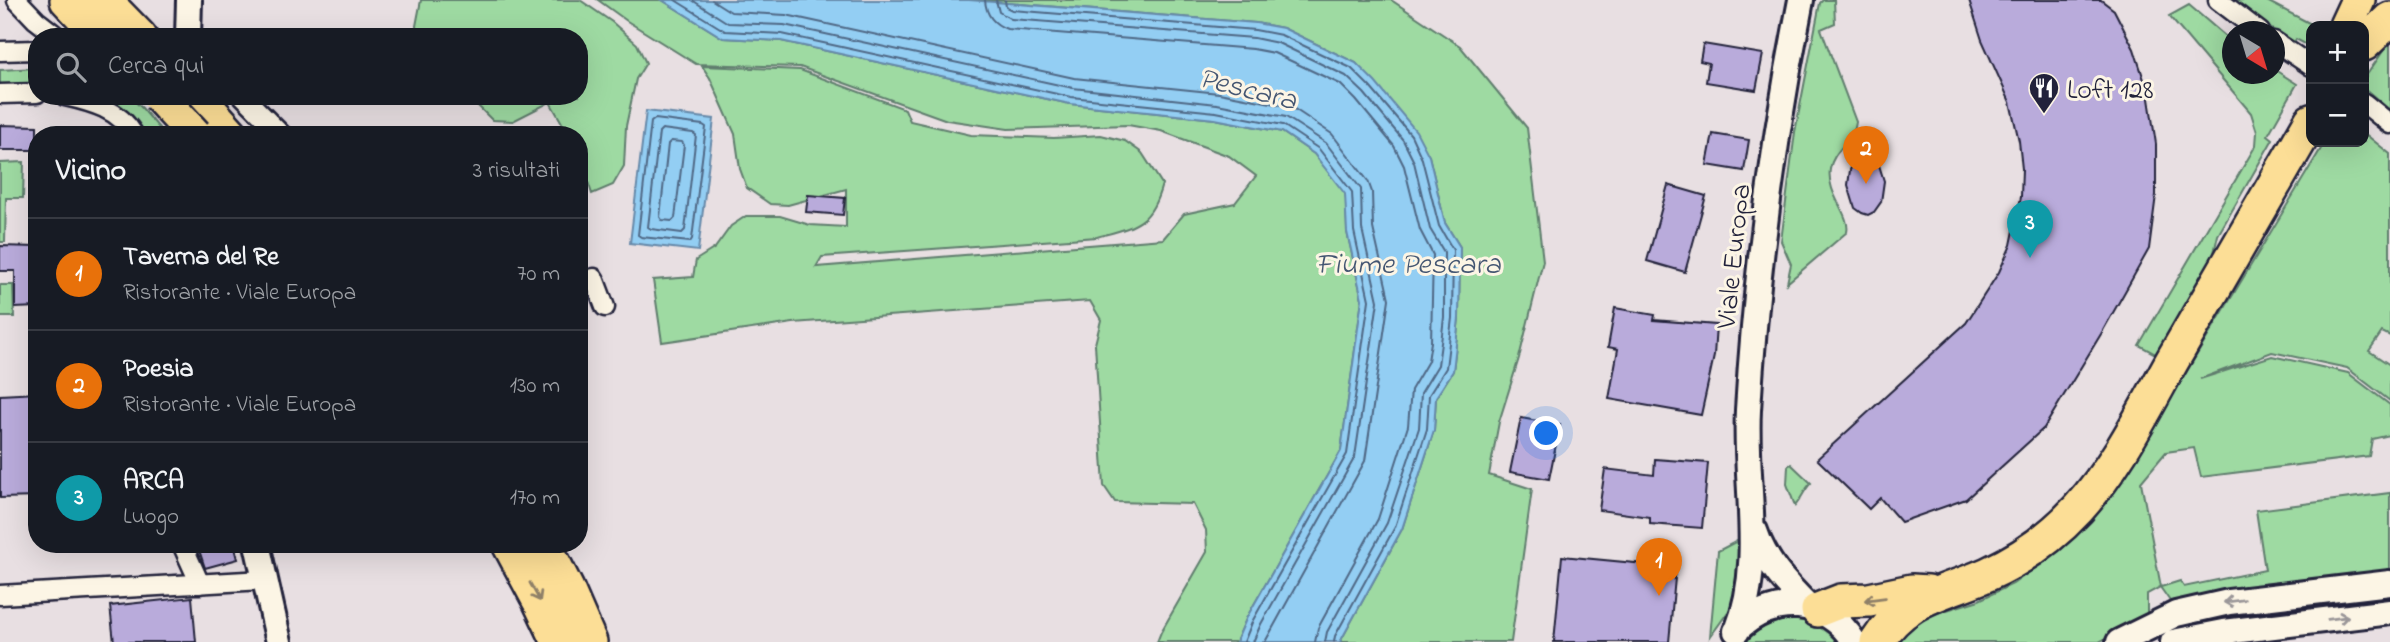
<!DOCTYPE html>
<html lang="it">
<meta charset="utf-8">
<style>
:root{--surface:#171b24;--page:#20242c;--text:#f1f3f6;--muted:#9ea1a6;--line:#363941;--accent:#0f766e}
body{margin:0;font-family:"Indie Flower",sans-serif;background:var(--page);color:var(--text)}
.controls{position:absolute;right:21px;top:21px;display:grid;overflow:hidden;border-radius:14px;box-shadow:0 7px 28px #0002}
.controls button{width:63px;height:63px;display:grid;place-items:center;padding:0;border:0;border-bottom:2px solid var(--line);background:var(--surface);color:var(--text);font:35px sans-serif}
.compass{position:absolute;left:2222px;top:21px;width:63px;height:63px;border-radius:50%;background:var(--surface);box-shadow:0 7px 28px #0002;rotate:142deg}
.you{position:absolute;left:1547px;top:434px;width:24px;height:24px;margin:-18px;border:5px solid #fff;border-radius:50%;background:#1a73e8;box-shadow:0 0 0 10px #1a73e833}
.badge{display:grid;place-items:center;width:46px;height:46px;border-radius:50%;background:var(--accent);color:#fff;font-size:23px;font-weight:700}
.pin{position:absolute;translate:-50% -58px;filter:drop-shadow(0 2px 4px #0008)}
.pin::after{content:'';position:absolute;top:37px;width:24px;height:21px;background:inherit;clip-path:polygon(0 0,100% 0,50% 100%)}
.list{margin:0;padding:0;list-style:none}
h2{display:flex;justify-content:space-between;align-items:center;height:91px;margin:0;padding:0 28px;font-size:30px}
h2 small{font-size:23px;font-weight:400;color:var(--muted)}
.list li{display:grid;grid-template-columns:46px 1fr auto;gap:21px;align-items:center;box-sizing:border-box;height:112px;padding:0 28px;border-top:2px solid var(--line)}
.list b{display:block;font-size:26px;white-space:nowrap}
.list p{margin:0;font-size:23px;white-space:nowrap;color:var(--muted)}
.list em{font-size:23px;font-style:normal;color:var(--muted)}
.icon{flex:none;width:38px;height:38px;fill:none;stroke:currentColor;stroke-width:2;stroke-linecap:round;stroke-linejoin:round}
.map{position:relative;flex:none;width:2390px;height:642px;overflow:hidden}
.search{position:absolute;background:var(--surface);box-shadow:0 7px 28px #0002;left:28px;top:28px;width:560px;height:77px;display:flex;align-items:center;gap:18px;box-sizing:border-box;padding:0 24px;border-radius:28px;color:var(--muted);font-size:26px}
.panel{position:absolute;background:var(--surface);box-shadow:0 7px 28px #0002;left:28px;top:126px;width:560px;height:427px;border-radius:28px}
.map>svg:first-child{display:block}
.green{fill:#9edaa2;stroke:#607e6e;stroke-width:2}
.water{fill:#93cef3;stroke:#6689a9;stroke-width:2}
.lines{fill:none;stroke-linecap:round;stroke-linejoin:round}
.shore{stroke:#4f6785;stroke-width:2}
.building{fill:#b9abdb;stroke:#22223b;stroke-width:2}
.street-casing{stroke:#22223b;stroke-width:23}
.secondary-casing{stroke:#22223b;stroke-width:30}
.highway-casing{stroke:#22223b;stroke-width:38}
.street{stroke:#fcf5e5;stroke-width:18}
.secondary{stroke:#fcf5e5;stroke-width:24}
.highway{stroke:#fcde96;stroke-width:33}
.highway-bridge-casing{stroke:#22223b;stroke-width:38;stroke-linecap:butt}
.highway-bridge{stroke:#fcde96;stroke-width:33}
.oneway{stroke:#8f8068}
.oneway2{stroke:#9a9698}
.labels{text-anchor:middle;stroke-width:6;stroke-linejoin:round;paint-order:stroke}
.poi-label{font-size:28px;fill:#22223b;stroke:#fcf5e5;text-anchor:start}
.street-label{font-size:28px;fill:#22223b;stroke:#fcf5e5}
.water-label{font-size:30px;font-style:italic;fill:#445672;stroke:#fcf5e5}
</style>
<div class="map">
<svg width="2390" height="642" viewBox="0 0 2390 642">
<rect width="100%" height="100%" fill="#e8dfe2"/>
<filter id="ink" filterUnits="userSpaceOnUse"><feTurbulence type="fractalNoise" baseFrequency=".0143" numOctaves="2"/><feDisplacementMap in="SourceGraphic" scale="14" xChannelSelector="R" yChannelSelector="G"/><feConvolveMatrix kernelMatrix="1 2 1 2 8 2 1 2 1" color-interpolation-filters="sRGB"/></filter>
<g filter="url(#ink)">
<path class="green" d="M421 0H580L612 22 637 44 646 63 636 79 626 126 624 166 613 185 592 194 579 154V135H569L550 102 513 121 492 120 468 96H579V37H418L416 26Z
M598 0H662L723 38 781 41 1070 104 1215 119 1282 132 1314 154 1346 194 1347 232 1362 299 1341 451 1247 617 1236 642H1157L1161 632 1207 552 1206 530 1193 504 1115 502 1104 486 1095 344 1101 320 1090 301 793 323 662 342 653 280 693 277 696 260 715 248 731 226 746 216H780L810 225 846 227V189L788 205 770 204 747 188 740 169 735 134 710 78 702 66 800 70 905 109 910 121 971 135 1054 138 1101 135 1125 141 1142 153 1162 184C1151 225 1136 226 1097 237L822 257 816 267 1163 239 1184 214 1235 203 1256 176 1229 156 1161 131 1128 125 1008 129 947 120 800 67 696 64 627 21Z
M969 0H1391L1460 46 1527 128 1543 261 1519 358 1499 422 1489 475 1532 489 1511 642H1340L1402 529 1434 430 1436 398 1453 371 1459 318 1460 247 1445 223 1429 156 1356 63 1283 28 1256 23Z
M1823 0H1834L1835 23 1821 29 1856 122C1855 141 1833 149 1830 169 1826 194 1851 215 1847 232L1787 283 1791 264 1781 241 1795 132 1820 3Z
M2233 0H2265L2315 26H2311V47L2296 39 2294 43 2246 13Z
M2189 5 2232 42V74H2274L2275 70 2297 84 2268 135 2273 139 2218 235 2211 266 2159 356 2139 345 2256 145 2257 132 2251 113 2169 16Z
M2390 41V110L2364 88V79Z
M37 68V88L0 89V70Z
M93 96H129L142 108 165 135H141Z
M2364 133 2390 154V336L2382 332 2369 351 2390 365V401L2347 368 2272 352 2200 379 2272 356 2348 373 2390 405V435L2372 439 2369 456 2201 477 2194 448 2166 452 2141 482 2161 587 2180 581 2184 587 2265 570 2256 510 2390 493V574L2172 604 2160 587 2147 594V615L2099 642H1889L1908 622 1979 600 2013 584 2065 546 2113 494 2325 142H2364Z
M24 162 23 198H6L5 242H0V163Z
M0 285H13L14 317H0Z
M1791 464 1811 483C1804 490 1802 498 1795 506L1787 484 1788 466Z
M1739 540 1743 561 1735 602 1710 637 1718 551Z
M1791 619C1810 621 1825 627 1837 642H1746C1759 627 1772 621 1791 619Z"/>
<path class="water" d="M662 0H969L1256 23 1283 28 1356 63 1375 82 1416 131 1429 156 1445 223 1460 247 1459 318 1453 371 1436 397 1434 430 1402 529 1340 642H1236L1247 617 1341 451 1362 299 1347 232 1345 194 1314 154 1282 132 1215 119 1070 104 781 41 723 38Z
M646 111 714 119 698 251 630 243Z"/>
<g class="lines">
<path class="shore" d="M675 0 725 31 782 34 1071 97 1216 112 1283 125 1319 149 1352 192 1354 231 1369 300 1347 454 1253 620 1244 642
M692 0 728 23 784 25 1073 88 1217 104 1286 117 1326 143 1361 189 1362 229 1378 301 1355 457 1261 624 1253 642
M712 0 731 12 786 15 1074 78 1219 93 1287 106 1296 110 1332 134 1368 181 1372 192 1373 228 1389 299 1365 461 1265 642
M985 0C986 15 993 24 1007 29L1253 49 1274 53 1340 84 1356 100 1394 146 1404 166 1420 230 1433 255 1431 342 1428 361 1411 390 1408 426 1378 519 1318 628 1315 642
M996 0 999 12 1011 19 1254 38 1278 43 1346 76 1364 93 1403 140 1414 162 1430 229 1444 252V317L1441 343 1438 365 1421 393 1419 428 1387 523 1327 632 1325 642
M1005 0 1006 7 1012 10 1255 30 1281 35 1351 68 1370 87 1411 135 1422 159 1439 226 1453 250 1452 318 1446 368 1429 395 1427 429 1395 527 1335 636 1334 642
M655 119 703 125 706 127 692 239 690 242 641 237 638 235 651 122Z
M662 129 693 133 696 135 685 230 682 233 651 229 648 227 659 132Z
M671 141 682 142 684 145 675 218 672 221 662 220 660 217 668 144Z"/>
</g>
<path class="building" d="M1969 0H2101L2114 10 2134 49 2148 92 2156 144V195L2149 249 2101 334 2044 428 1966 499 1901 522 1880 498 1869 509 1817 459 1966 323 1999 272 2011 245 2021 197 2022 169 2019 141 2010 102 1982 40Z
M1703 44 1763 54 1756 90 1706 82 1709 63 1700 61Z
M0 125 37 126V150H0Z
M1713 134 1749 140 1744 171 1707 165Z
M1865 154 1872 156 1878 162 1884 181 1881 202 1874 212 1868 215 1862 213 1855 208 1848 185 1850 170 1854 162Z
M1668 185 1706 196 1685 272 1647 261Z
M808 195 845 198 843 215 806 212Z
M0 246 37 247V307L15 308V271H0Z
M1615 308 1655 315 1654 320 1716 325 1714 356 1701 415 1609 399 1618 349 1608 347Z
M37 393V497L0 498V395Z
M1521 418 1560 425 1549 479 1510 472Z
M1655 459 1708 463 1702 528 1650 524V517L1599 510 1605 469 1654 475Z
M197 544H234L238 559 205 568Z
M1562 556 1676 567 1669 642H1554Z
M192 597 196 642H114L110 606Z"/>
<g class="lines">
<g class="street-casing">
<path id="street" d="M17 0 36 20 58 37
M2218 0 2260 32
M2274 41 2311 66
M0 51 37 50
M0 94 37 93
M65 96C92 102 119 109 134 135
M243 96 282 135
M2364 103 2390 124
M579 282 594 278 605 307
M182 544 200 584
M0 595 264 580"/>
</g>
<g class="secondary-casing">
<path id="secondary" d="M188 37 189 0
M1755 531C1765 562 1786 584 1809 607
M257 544 279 642
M1736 631C1771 595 1827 597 1854 642
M1737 631C1765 561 1744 483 1748 410 1756 272 1774 136 1801 0
M2119 642 2176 614 2229 602 2390 583
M2173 642 2224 632 2390 612"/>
</g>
<g class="highway-casing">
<path id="highway" d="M67 0 102 37
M104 0 140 37
M2346 26 2358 0
M2364 44 2390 19
M197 96 232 135
M509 544 540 602 559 642
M544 544 567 589 590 642
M1818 610 1841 601 1869 600 1912 591 1928 592
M1877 642C1906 596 1943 594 1988 574 2021 559 2053 536 2078 509 2117 466 2144 411 2172 361 2219 281 2265 201 2311 121"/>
</g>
<use href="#street" class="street"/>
<use href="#secondary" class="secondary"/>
<use href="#highway" class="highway"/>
<g class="highway-bridge-casing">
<path id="highway-bridge" d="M159 96 195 135"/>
</g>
<use href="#highway-bridge" class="highway-bridge"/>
</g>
<defs><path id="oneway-shaft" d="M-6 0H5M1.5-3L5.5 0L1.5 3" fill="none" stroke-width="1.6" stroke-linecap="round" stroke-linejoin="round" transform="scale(1.75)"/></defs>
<g class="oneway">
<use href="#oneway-shaft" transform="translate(535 592) rotate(61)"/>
<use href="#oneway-shaft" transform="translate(1875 599) rotate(172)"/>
</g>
<g class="oneway2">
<use href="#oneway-shaft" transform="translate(2234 601) rotate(172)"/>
<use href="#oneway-shaft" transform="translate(2338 618) rotate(-7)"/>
</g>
</g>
<defs>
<g id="restaurant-pin" transform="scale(1.575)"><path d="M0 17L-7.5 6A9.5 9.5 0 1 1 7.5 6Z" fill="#22223b" stroke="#fcf5e5"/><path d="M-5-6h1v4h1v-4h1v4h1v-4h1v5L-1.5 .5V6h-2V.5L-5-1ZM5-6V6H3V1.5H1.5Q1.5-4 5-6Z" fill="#fff"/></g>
</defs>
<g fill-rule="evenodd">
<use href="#restaurant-pin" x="2044" y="88"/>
</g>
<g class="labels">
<g class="poi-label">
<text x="2067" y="98">Loft 128</text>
</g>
<g class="street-label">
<text transform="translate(1732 256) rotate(-84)" y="10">Viale Europa</text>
</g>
<g class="water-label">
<text transform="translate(1248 88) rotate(14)" y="10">Pescara</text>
<text x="1408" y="273">Fiume Pescara</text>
</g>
</g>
</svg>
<div class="controls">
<button>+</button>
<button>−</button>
</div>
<svg class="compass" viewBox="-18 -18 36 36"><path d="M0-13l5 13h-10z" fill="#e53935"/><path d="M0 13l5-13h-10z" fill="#9ea1a6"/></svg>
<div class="you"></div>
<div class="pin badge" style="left:1659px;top:596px;background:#e8710a">1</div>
<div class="pin badge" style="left:1866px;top:184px;background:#e8710a">2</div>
<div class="pin badge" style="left:2030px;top:258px;background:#0f9aa8">3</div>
<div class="search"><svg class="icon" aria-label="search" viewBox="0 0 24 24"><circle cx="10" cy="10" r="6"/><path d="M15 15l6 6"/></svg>Cerca qui</div>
<section class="panel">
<h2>Vicino<small>3 risultati</small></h2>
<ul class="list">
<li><span class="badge" style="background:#e8710a">1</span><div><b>Taverna del Re</b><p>Ristorante · Viale Europa</p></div><em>70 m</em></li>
<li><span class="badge" style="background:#e8710a">2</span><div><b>Poesia</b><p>Ristorante · Viale Europa</p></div><em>130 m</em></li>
<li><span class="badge" style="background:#0f9aa8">3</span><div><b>ARCA</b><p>Luogo</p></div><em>170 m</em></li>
</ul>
</section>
</div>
